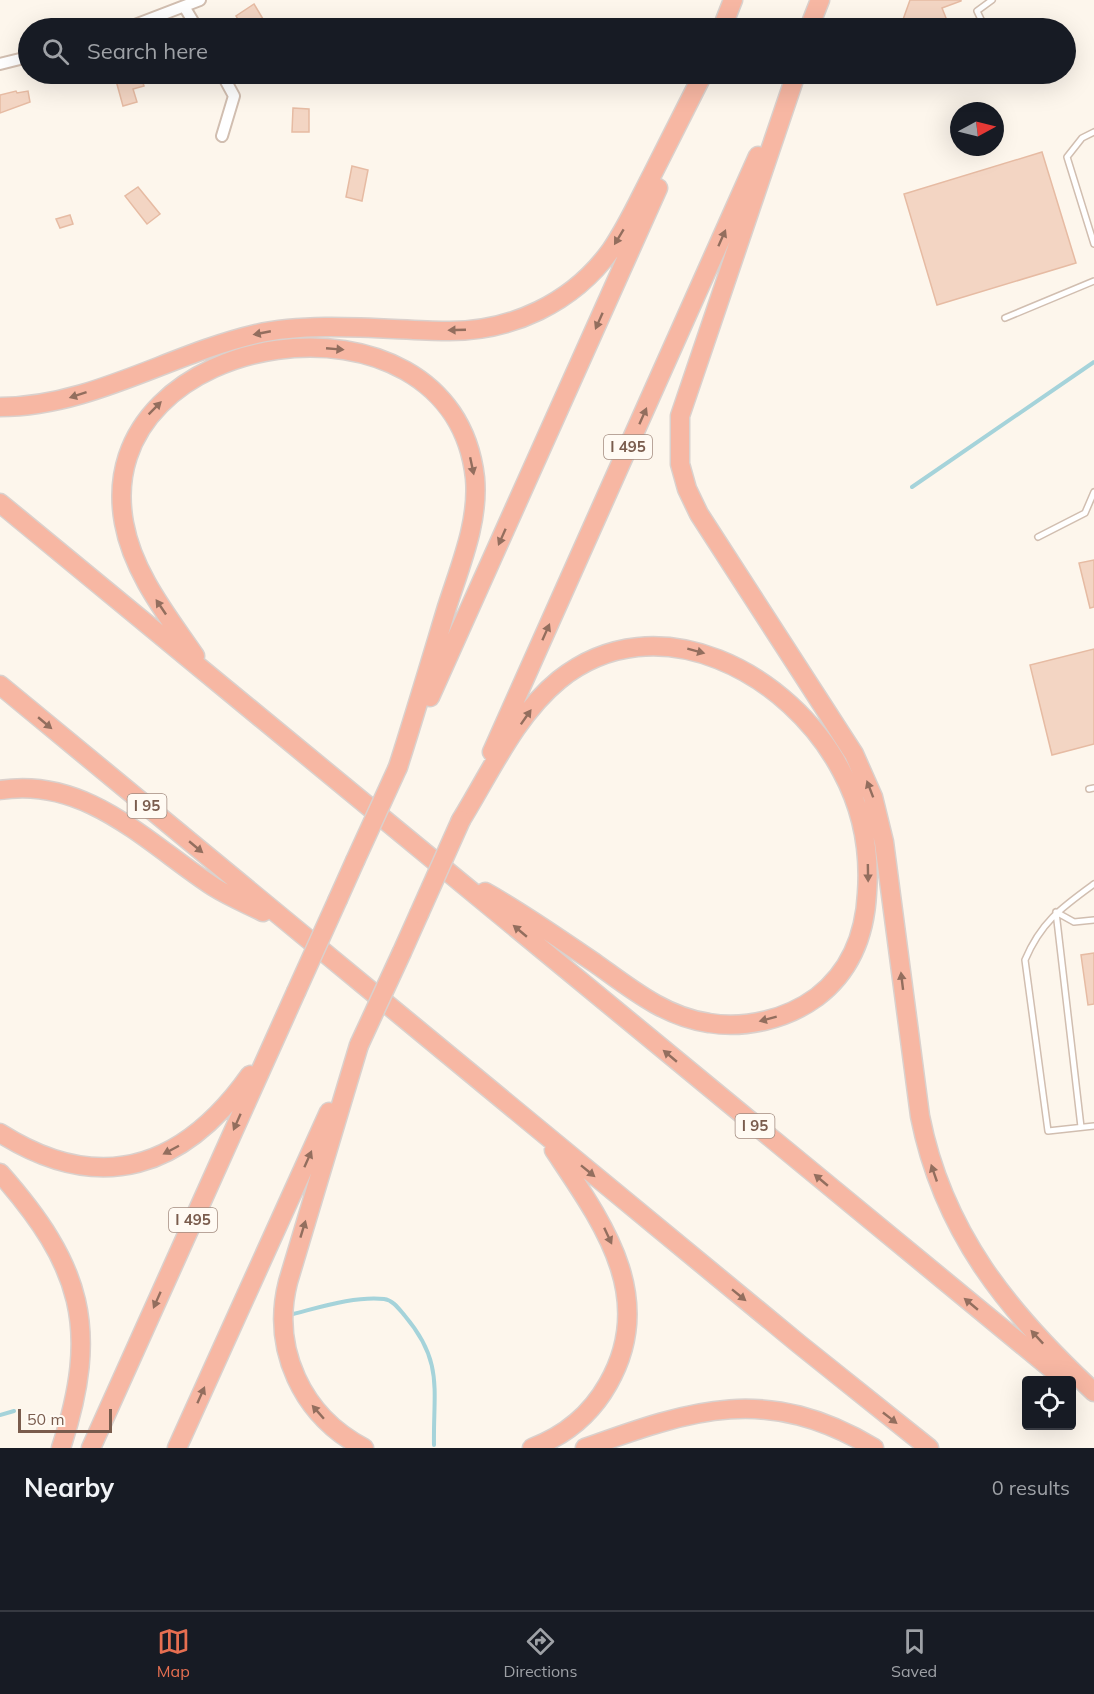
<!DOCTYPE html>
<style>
:root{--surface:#171b24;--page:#242831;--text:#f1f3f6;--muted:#9ea1a6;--line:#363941;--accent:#e76f51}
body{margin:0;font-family:Mulish,sans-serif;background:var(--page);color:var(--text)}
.controls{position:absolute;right:18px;bottom:18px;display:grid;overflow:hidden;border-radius:6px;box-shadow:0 6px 24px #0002}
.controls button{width:54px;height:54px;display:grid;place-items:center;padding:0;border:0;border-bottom:2px solid var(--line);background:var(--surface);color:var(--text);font:30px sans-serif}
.compass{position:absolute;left:950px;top:102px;width:54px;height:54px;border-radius:50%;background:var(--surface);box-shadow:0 6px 24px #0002;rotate:83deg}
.scale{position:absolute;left:18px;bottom:15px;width:94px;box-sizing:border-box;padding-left:6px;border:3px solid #7a5c4d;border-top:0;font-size:16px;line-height:21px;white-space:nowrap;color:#7a5c4d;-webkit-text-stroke:4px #fffaf3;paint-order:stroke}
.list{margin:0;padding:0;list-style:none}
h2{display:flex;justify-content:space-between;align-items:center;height:78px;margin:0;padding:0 24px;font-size:26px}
h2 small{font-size:20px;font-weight:400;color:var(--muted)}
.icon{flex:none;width:33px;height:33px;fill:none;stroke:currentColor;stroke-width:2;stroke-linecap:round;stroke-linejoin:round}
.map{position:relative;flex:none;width:1094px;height:1448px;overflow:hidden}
.search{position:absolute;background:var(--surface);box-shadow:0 6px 24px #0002;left:18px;right:18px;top:18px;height:66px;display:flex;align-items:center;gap:15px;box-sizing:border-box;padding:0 21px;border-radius:33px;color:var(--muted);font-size:22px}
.sheet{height:162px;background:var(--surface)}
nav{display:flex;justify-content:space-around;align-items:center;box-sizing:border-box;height:84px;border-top:2px solid var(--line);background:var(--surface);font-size:16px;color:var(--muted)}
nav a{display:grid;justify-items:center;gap:3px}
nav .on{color:var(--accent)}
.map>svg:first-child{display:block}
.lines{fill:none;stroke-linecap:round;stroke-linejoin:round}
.stream{stroke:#a5d3da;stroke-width:4}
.building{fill:#f3d5c3;stroke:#e6bba3;stroke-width:1.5}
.service-casing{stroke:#d1beb0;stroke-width:8}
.minor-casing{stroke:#d1beb0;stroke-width:14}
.motorway-casing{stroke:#dad1cd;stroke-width:21}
.service{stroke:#fff;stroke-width:5}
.minor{stroke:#fff;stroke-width:10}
.motorway{stroke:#f7b7a3;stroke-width:18}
.motorway-bridge-casing{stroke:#dad1cd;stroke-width:21;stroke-linecap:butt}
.motorway-bridge{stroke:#f7b7a3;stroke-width:18}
.oneway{fill:#936e5e}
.labels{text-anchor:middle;stroke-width:5;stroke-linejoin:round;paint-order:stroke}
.shield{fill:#fffaf3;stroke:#a28b7f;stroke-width:1.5}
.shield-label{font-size:15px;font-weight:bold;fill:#7a5c4d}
</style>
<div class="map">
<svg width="1094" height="1448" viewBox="0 0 1094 1448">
<rect width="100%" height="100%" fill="#fdf6ec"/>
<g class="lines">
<path class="stream" d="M912 487 1094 362
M293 1314C321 1307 355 1296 384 1299 393 1300 399 1309 405 1316 444 1362 433 1390 434 1445
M0 1415 14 1411"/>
</g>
<path class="building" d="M910 0H961V1L942 8 950 28H900Z
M254 4 263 19 243 28 236 16Z
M128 74H140L144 86 133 89 137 102 123 106 115 77Z
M16 91 17 93 28 91 30 102 0 113V95Z
M293 108 309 109V132H292Z
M1042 152 1076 263 937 305 904 194Z
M352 166 368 170 362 201 346 197Z
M138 187 160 214 147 224 125 196Z
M70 215 73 224 60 228 56 219Z
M1094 560V607L1090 608 1079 563Z
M1094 649V744L1052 755 1030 665Z
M1094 953V1004L1088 1005 1081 955Z"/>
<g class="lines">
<g class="service-casing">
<path id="service" d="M985 28 977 11 992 0
M1094 132 1082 138 1067 157 1094 244
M1005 318 1094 281
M1038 537 1085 513 1094 492
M1089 789 1094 788
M1094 884C1061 908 1041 922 1025 960L1048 1131 1094 1126
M1056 912 1081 1127
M1056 912 1074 922 1094 920"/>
</g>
<g class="minor-casing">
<path id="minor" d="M185 8 197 28
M127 28 200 0
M0 64 28 57
M222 74 234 96 222 136"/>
</g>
<g class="motorway-casing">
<path id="motorway" d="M722 28 733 0
M809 28 820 0
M796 74 680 416V464L687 489 699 514 854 754 873 797 884 842 920 1116C943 1233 1009 1313 1094 1392
M0 407C90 407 170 354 256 334 313 321 388 330 446 331 511 332 573 303 611 250 627 227 639 200 652 175 669 141 686 107 703 74
M0 503 1065 1380
M195 656C167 615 133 573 124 523 88 327 452 272 475 478 479 522 460 566 447 607 431 660 415 714 398 767
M0 685 799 1344 929 1448
M430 697 658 188
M492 752 758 156
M0 790C87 776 148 844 214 887 230 897 247 904 263 912
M461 820C490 773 516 715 559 680 657 601 791 673 842 772 862 809 870 851 867 893 865 934 851 971 817 997 787 1019 746 1029 709 1023 665 1017 630 988 595 963 558 938 523 913 485 892
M338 899 355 861
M402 952 419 914
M359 1045 288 1282C271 1349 302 1416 364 1448
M0 1133C101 1197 184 1168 250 1075
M0 1173C82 1266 100 1328 61 1448
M91 1448 296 992
M177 1448 329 1112
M532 1448C564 1436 591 1414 608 1384 658 1297 602 1222 554 1150
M585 1448C693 1409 767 1384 874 1448"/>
</g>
<use href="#service" class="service"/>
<use href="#minor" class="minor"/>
<use href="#motorway" class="motorway"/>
<g class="motorway-bridge-casing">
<path id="motorway-bridge" d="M355 861 398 767
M419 914 461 820
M296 992 338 899
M359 1045 402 952"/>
</g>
<use href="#motorway-bridge" class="motorway-bridge"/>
</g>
<defs><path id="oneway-solid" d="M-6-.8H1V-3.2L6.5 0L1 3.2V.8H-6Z" transform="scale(1.5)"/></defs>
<g class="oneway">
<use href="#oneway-solid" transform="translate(619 237) rotate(121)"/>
<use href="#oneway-solid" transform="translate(722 238) rotate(-66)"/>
<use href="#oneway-solid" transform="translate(599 321) rotate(114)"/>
<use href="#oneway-solid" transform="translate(457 330) rotate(178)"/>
<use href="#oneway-solid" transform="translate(262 333) rotate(169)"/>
<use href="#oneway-solid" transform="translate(335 349) rotate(5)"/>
<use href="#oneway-solid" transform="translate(78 395) rotate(162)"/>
<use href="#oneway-solid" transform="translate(155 408) rotate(-45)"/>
<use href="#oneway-solid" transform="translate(643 416) rotate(-66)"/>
<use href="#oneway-solid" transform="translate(472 466) rotate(78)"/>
<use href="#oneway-solid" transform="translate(502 537) rotate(114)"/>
<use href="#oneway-solid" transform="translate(161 607) rotate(-124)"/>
<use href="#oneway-solid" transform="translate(546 632) rotate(-66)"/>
<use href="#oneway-solid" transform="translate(696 651) rotate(15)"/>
<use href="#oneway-solid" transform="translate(526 717) rotate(-55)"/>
<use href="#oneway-solid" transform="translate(45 723) rotate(40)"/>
<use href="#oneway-solid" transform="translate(870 789) rotate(-111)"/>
<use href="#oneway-solid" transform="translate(196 847) rotate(40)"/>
<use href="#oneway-solid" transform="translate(868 873) rotate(89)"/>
<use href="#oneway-solid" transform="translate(520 931) rotate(-140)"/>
<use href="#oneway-solid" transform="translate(902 981) rotate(-97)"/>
<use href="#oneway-solid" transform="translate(768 1019) rotate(165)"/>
<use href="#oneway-solid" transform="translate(670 1056) rotate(-140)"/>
<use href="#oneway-solid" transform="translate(237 1122) rotate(114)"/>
<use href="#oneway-solid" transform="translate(171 1150) rotate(152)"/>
<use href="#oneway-solid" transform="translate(308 1159) rotate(-66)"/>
<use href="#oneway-solid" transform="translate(588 1171) rotate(39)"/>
<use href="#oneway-solid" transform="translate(934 1173) rotate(-109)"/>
<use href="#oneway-solid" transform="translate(821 1180) rotate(-140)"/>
<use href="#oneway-solid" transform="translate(303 1229) rotate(-73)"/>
<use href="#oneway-solid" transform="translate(608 1236) rotate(65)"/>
<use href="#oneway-solid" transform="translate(739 1295) rotate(39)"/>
<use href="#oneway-solid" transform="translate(157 1300) rotate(114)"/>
<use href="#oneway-solid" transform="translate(971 1304) rotate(-140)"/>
<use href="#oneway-solid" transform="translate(1037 1337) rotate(-133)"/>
<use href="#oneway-solid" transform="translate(201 1395) rotate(-66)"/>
<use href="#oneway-solid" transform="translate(318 1412) rotate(-131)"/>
<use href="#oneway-solid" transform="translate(890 1418) rotate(38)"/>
</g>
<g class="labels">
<g class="shield">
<rect x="604" y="435" width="48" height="24" rx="4.5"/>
<rect x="127.5" y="794" width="39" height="24" rx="4.5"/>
<rect x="735.5" y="1114" width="39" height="24" rx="4.5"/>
<rect x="169" y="1208" width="48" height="24" rx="4.5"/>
</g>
<g class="shield-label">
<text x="628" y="452">I 495</text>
<text x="147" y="811">I 95</text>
<text x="755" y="1131">I 95</text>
<text x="193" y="1225">I 495</text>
</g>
</g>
</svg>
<div class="controls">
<button><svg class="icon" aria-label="locate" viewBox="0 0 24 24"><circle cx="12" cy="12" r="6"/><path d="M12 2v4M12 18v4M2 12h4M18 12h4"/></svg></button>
</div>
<svg class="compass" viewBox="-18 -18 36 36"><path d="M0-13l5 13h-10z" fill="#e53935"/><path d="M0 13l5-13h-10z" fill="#9ea1a6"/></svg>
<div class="scale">50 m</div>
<div class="search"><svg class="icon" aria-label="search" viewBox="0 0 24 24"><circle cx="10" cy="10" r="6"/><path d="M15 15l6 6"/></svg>Search here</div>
</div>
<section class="sheet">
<h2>Nearby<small>0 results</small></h2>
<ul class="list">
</ul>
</section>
<nav>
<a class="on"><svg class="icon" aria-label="map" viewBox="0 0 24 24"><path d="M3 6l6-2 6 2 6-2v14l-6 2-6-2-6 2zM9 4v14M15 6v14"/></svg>Map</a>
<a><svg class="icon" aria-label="directions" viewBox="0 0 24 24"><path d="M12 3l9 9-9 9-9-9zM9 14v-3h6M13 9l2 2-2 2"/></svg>Directions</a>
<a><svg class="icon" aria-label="saved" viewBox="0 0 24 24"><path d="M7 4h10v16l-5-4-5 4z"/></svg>Saved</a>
</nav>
